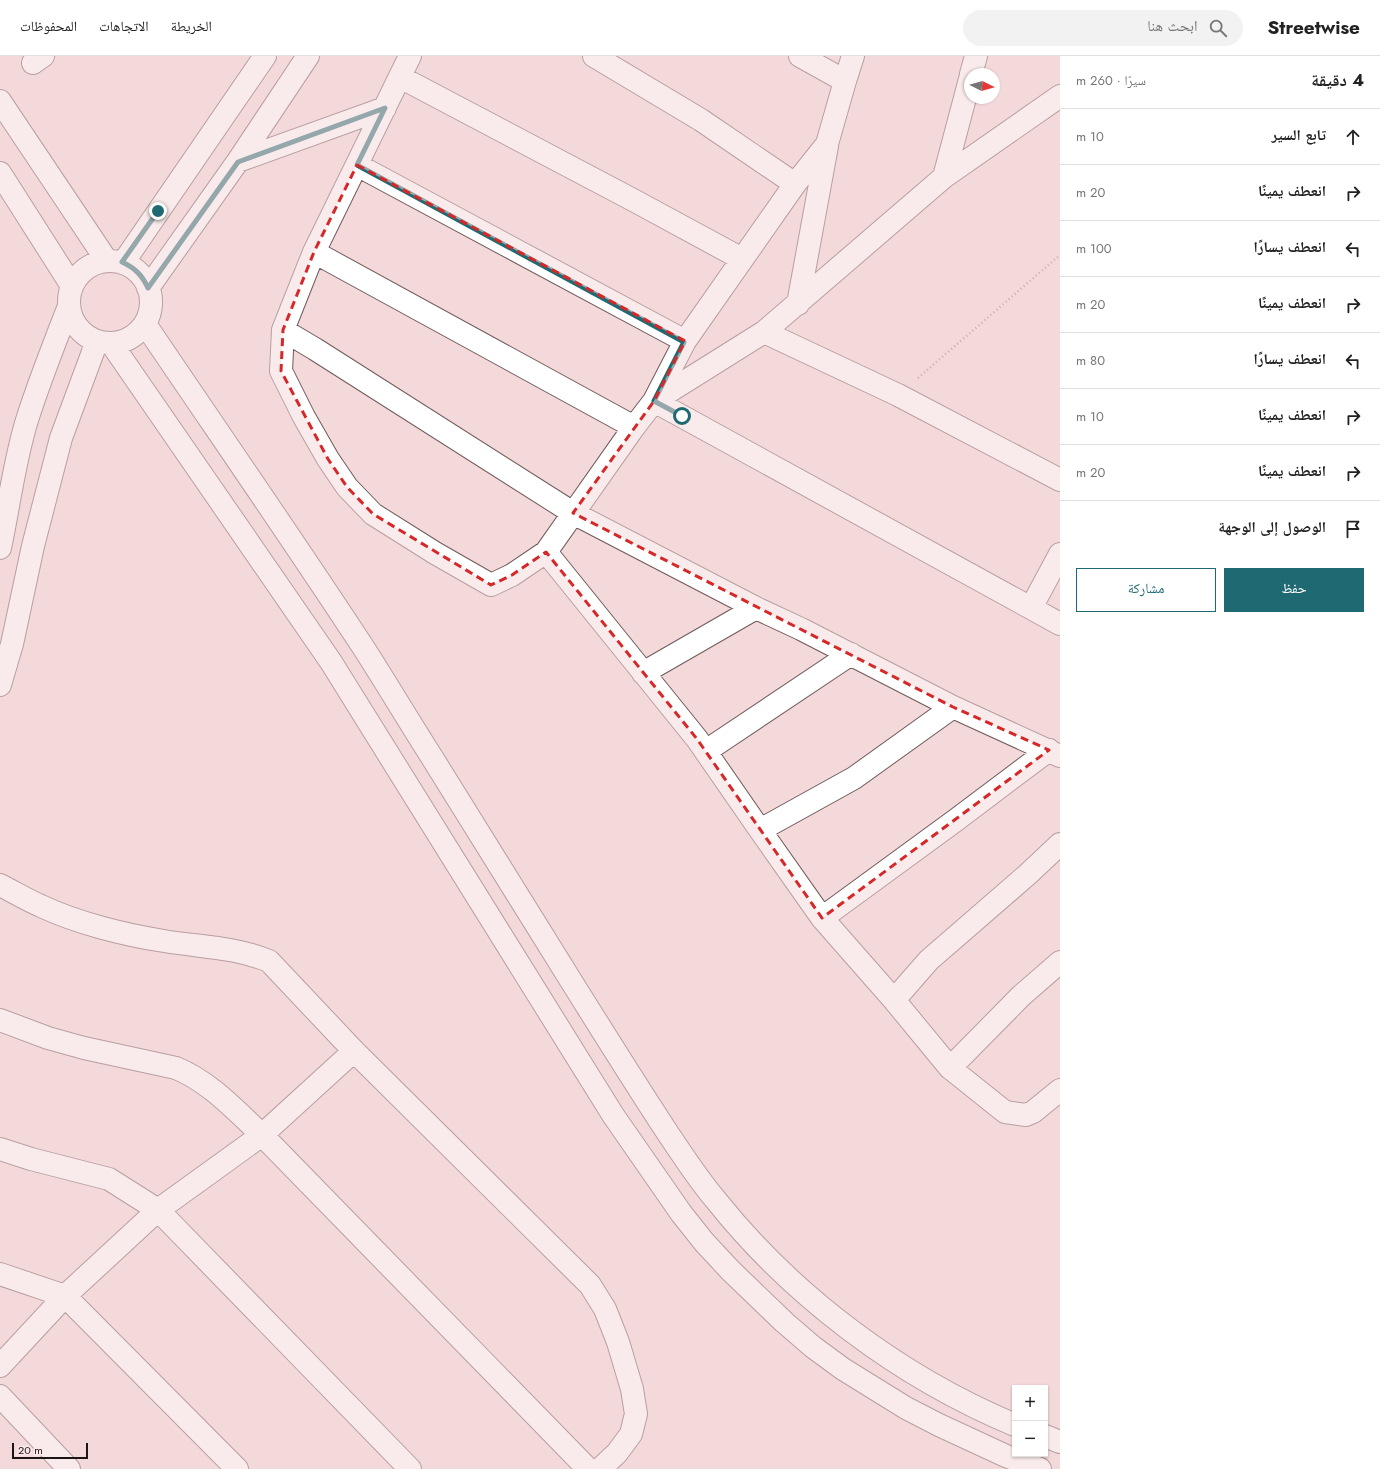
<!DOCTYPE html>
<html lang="ar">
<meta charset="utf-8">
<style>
:root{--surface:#fff;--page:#f2f2f2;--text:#222;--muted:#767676;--line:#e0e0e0;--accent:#1f6a72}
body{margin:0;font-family:Jost,"Noto Naskh Arabic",sans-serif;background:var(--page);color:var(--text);direction:rtl}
.controls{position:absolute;right:12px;bottom:12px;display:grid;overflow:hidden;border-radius:0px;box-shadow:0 1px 3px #0004}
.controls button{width:36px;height:36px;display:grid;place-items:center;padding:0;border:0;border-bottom:1px solid var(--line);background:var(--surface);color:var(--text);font:20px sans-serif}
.compass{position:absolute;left:964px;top:12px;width:36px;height:36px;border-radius:50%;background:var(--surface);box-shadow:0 1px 3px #0004;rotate:96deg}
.scale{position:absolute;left:12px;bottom:10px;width:76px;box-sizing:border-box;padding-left:4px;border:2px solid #1d1415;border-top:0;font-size:11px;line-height:14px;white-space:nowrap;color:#1d1415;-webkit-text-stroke:3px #fde7e9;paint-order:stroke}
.stop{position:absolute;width:12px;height:12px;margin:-9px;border:3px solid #1f6a72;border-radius:50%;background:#fff}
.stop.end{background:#1f6a72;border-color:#fff;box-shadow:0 1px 4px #0008}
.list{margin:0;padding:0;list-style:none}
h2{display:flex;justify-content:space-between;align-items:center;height:52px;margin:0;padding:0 16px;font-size:17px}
h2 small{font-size:13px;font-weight:400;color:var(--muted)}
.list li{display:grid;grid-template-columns:26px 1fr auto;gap:12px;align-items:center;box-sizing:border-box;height:56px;padding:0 16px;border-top:1px solid var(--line)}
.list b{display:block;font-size:15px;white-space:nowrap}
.list em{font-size:13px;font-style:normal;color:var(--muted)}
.actions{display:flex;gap:8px;padding:12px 16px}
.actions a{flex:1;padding:9px 0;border:1px solid var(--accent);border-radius:0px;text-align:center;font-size:14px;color:var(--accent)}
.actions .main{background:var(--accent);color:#fff}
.icon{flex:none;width:22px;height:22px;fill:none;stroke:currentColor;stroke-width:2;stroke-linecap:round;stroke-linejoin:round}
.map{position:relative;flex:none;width:1060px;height:1413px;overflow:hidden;direction:ltr}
header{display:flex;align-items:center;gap:24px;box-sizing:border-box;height:56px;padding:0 20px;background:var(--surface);border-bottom:1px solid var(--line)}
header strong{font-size:19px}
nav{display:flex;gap:22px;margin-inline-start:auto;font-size:14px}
.search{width:280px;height:36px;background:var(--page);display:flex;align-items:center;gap:10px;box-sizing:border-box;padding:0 14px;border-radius:22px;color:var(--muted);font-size:15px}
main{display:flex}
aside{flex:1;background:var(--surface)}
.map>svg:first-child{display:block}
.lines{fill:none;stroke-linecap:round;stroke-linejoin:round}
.minor-casing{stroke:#70595b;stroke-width:24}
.path{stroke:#8d7b7c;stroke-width:2.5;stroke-dasharray:1 3;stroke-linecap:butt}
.minor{stroke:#fff;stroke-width:22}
.route{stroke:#1f6a72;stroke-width:5}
.marked{fill:none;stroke:#d62828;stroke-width:3;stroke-dasharray:8 5;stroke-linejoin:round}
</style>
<header>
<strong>Streetwise</strong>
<div class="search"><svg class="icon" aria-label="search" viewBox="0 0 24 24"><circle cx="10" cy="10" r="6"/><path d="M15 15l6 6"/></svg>ابحث هنا</div>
<nav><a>الخريطة</a><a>الاتجاهات</a><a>المحفوظات</a></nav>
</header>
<main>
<aside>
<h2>4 دقيقة<small>سيرًا · 260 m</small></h2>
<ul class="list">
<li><svg class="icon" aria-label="ahead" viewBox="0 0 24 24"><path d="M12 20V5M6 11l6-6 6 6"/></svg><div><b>تابع السير</b></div><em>10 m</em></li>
<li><svg class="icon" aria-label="right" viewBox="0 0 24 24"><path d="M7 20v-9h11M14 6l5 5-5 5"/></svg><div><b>انعطف يمينًا</b></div><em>20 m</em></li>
<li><svg class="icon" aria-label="left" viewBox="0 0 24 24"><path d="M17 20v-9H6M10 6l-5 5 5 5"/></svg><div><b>انعطف يسارًا</b></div><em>100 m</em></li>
<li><svg class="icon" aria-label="right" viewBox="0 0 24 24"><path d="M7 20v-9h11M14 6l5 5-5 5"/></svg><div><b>انعطف يمينًا</b></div><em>20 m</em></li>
<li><svg class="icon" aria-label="left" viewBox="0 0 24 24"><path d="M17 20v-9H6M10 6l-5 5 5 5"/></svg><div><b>انعطف يسارًا</b></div><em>80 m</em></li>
<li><svg class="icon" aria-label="right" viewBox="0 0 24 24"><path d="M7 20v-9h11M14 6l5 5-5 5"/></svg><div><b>انعطف يمينًا</b></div><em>10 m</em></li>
<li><svg class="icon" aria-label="right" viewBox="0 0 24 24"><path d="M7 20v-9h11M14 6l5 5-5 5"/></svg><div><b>انعطف يمينًا</b></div><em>20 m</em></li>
<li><svg class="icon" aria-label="arrive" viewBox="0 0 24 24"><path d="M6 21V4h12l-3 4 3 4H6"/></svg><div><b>الوصول إلى الوجهة</b></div></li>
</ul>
<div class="actions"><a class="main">حفظ</a><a>مشاركة</a></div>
</aside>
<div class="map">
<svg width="1060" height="1413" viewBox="0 0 1060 1413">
<rect width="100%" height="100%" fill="#f4d9db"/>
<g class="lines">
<g class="minor-casing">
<path id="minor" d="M410 0 314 196 283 274 281 315 304 361 328 403 347 431 373 458 435 497 491 529 512 519 546 496 634 371 654 345 685 285 795 128 827 88 845 25 853 0
M594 0 701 64 795 128
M800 0 845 25
M33 7 43 0
M971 18 976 0
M400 21 635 145 742 203
M1060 40 944 121 764 276 654 345 1060 568
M0 45 107 205
M238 105 385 52
M357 109 685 285
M0 117 72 230
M944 121 970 23
M314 196 634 371
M69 246a41 41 0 1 1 82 0a41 41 0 1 1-82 0Z
M123 207 265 0
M148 232 238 105 308 0
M798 248 827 90
M145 268C218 376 293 484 365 594 388 630 410 667 433 703 480 778 527 853 573 928 605 979 636 1029 669 1079 684 1101 698 1123 715 1143 792 1240 900 1321 1015 1369
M283 274 315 293 573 457 756 552 801 573 953 651 1060 700
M764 276 898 339 1060 424
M111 287 331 606 613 1059 681 1157 704 1186 730 1214 784 1266 813 1291 843 1313 906 1352 939 1369 1006 1400 1040 1413
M0 492C9 450 14 406 27 364 39 326 54 288 69 250
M546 496 697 683 760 774 822 862 894 944
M1031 552 1060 498
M643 617 756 552
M0 629 12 588 33 490 61 382 97 285
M706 695 851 598
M760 774 854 722 953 651
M1060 788 1027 819 929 904 894 944 950 1012 1005 1056 1026 1059 1033 1056 1060 1034
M0 829C14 836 27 844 41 850 77 867 125 879 164 885 200 891 235 891 269 905L354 995 590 1229 605 1253 618 1286 632 1333 636 1358 631 1378 617 1397 600 1413
M822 862 956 764 1049 694
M0 964 48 982 84 992 176 1012C210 1026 235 1054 262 1079L588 1413
M950 1012 1021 940 1060 906
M0 1093 31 1103 109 1123 158 1154 410 1413
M0 1218 65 1240 237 1413
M0 1310 65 1240 158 1154 262 1079 354 995
M0 1340 69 1413
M1045 1380 1060 1386"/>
</g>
<path class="path" d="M918 322 1060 199"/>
<use href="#minor" class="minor"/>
</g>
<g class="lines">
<path class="route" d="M158 155 122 206C135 212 142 219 148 232L238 106 385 52 357 109 684 286 654 345 682 360"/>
</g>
<path d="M0 0H1060V1413H0ZM357 109 685 285 654 345 573 457 953 651 1049 694 822 862 697 683 546 496 512 519 491 529 373 458 347 431 328 403 281 315 283 274 314 196Z" fill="#f4d9db" fill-opacity=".55" fill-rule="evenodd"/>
<path class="marked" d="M357 109 685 285 654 345 573 457 953 651 1049 694 822 862 697 683 546 496 512 519 491 529 373 458 347 431 328 403 281 315 283 274 314 196Z"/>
</svg>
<div class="controls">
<button>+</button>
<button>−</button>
</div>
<svg class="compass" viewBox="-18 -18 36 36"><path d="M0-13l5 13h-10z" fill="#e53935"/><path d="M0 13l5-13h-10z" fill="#767676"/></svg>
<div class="scale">20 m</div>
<div class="stop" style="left:682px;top:360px"></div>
<div class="stop end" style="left:158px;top:155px"></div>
</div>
</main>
